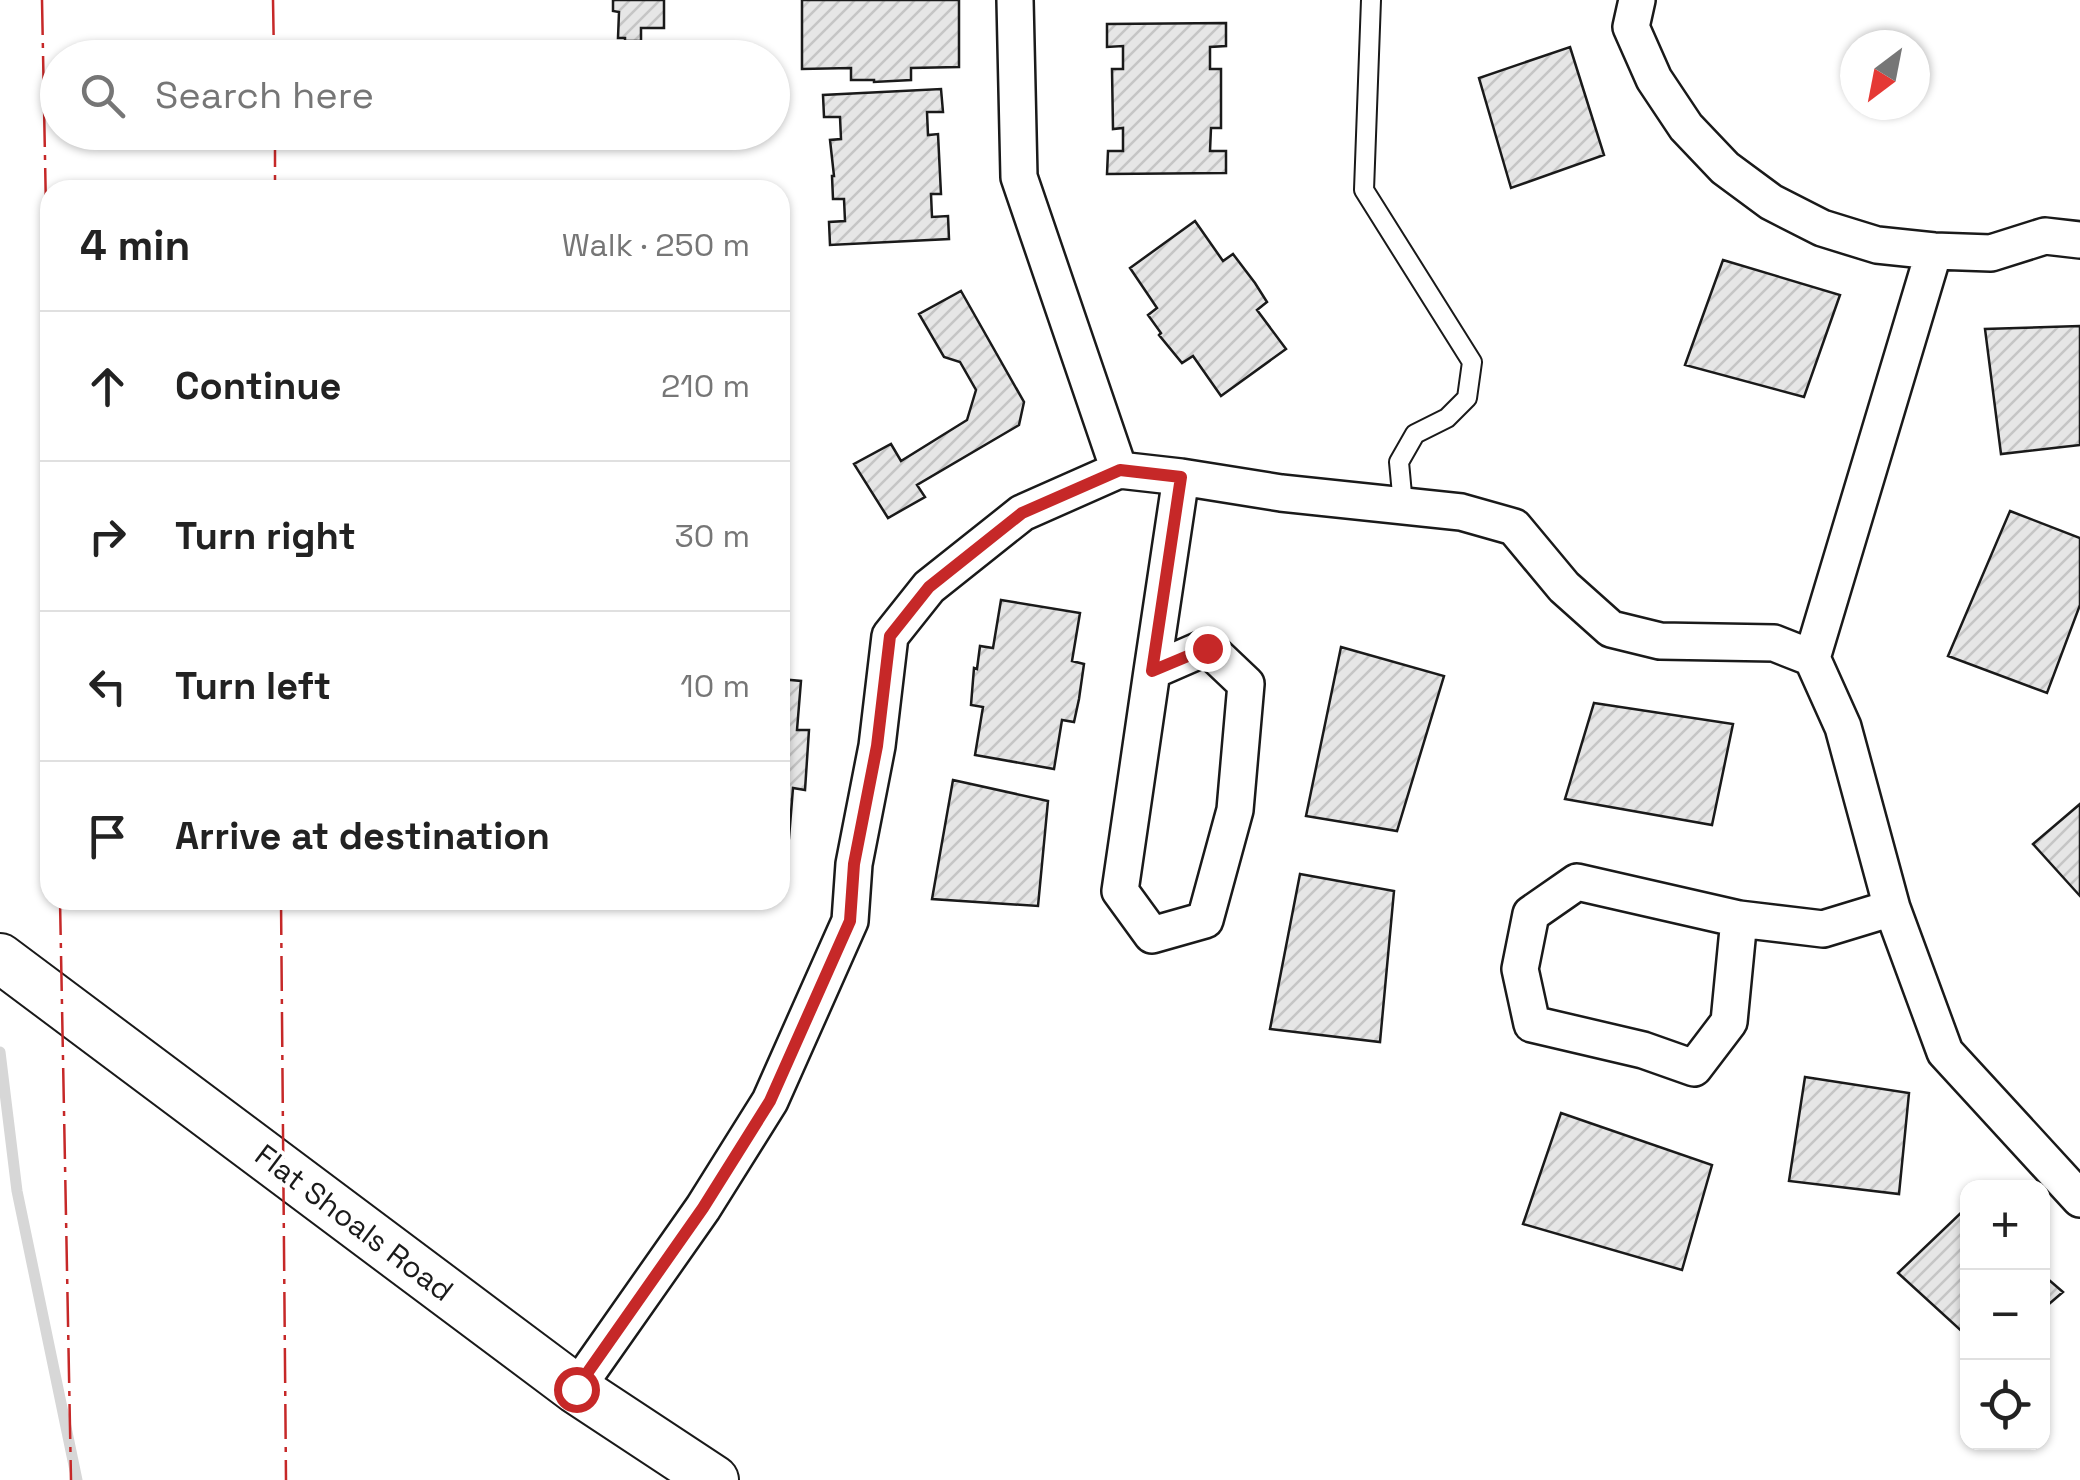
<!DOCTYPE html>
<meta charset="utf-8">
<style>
:root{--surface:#fff;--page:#f6f6f6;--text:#222;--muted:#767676;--line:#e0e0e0}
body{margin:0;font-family:"Space Grotesk",sans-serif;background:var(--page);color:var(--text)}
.controls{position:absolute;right:30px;bottom:30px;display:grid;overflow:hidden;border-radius:20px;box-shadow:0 2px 8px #0004}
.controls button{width:90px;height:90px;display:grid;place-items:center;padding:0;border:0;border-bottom:2px solid var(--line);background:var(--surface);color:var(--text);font:50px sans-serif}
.compass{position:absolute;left:1840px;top:30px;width:90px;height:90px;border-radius:50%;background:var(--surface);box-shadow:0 2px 8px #0004;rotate:212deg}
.stop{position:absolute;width:30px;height:30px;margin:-22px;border:8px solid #c62828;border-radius:50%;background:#fff}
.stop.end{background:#c62828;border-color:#fff;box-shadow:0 2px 10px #0008}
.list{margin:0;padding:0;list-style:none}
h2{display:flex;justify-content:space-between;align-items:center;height:130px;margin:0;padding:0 40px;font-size:42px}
h2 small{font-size:32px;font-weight:400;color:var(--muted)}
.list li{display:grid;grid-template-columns:65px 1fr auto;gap:30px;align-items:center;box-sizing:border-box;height:150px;padding:0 40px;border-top:2px solid var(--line)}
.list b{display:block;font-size:38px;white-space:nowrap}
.list em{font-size:32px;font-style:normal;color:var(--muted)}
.icon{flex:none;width:55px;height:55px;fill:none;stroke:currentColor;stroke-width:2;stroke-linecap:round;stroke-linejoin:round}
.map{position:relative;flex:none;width:2080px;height:1480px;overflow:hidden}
.search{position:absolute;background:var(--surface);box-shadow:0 2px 8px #0004;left:40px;top:40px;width:750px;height:110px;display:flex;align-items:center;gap:25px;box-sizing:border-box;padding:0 35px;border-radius:55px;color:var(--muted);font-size:38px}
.panel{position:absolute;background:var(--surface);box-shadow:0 2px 8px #0004;left:40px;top:180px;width:750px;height:730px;border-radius:30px}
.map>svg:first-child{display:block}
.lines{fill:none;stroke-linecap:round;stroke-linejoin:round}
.stream{stroke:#d7d7d7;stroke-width:11}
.building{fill:url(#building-hatch);stroke:#1a1a1a;stroke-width:2.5}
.lane-casing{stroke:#1a1a1a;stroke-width:22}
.street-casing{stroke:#1a1a1a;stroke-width:40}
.secondary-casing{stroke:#1a1a1a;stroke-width:52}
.lane{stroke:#fff;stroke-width:18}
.street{stroke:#fff;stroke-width:35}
.secondary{stroke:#fff;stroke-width:48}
.power{stroke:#c62828;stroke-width:2.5;stroke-dasharray:35 8 5 8;stroke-linecap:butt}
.route{stroke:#c62828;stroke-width:12}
.labels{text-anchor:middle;stroke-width:8;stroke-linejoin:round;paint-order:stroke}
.street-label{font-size:30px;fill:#1a1a1a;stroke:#fff}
</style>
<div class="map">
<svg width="2080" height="1480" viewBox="0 0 2080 1480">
<defs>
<pattern id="building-hatch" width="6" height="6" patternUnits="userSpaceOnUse" patternTransform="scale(2.5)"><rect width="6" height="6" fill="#e6e6e6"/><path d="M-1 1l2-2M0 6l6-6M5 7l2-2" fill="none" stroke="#c5c5c5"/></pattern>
</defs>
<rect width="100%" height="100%" fill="#fff"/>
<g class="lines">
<path class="stream" d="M0 1052 17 1191 77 1480"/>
</g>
<path class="building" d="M613 0H664V28H641V41H625V38H618L619 12 613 11Z
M802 0H959V67L911 68V80L874 82V80H851V68L802 69Z
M1226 23V46L1210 47V69H1221V128H1211L1210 151H1226V173L1107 174 1108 151H1123V128L1113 129 1112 69H1123V46L1107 47V24Z
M1570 47 1604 155 1511 188 1479 78Z
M941 89 943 112H927L928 135 938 134 941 194H931L932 217 948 216 949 239 830 245 829 222 845 221 844 199H833L832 176H834L830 140 841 139 840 117H824L823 95Z
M1195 221 1223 261 1233 254 1255 283 1267 302 1257 310 1286 349 1221 396 1193 356 1182 363 1159 335 1161 333 1148 315 1157 308 1130 268Z
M1723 260 1840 295 1804 397 1685 365Z
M961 291 1024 402 1019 425 917 485 925 497 888 518 854 464 891 444 901 461 967 420 976 390 960 362 944 357 919 314Z
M2080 326V445L2001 454 1985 329Z
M2010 511 2080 538V605L2047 693 1948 656Z
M1001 600 1080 613 1072 661 1084 664 1079 699 1074 722 1062 720 1054 769 975 755 983 707 971 705 974 668 977 669 980 646 993 648Z
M1341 647 1444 676 1397 831 1306 816Z
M780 679 801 681 797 730H809L805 790 793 788 789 838 780 837Z
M1594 703 1733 724 1712 825 1565 799Z
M953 780 1048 801 1038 906 932 899Z
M2080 804V896L2033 844Z
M1300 874 1394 891 1380 1042 1270 1029Z
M1805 1077 1909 1093 1899 1194 1789 1181Z
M1561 1113 1712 1165 1682 1270 1523 1224Z
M1966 1208 1968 1209V1337L1898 1273Z
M2042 1274 2063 1292 2042 1310Z"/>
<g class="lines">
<g class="lane-casing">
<path id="lane" d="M1371 0 1364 190 1472 362 1467 398 1447 418 1415 434 1399 462 1403 505"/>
</g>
<g class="street-casing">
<path id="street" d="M1015 0 1019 177 1119 470
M1637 0 1631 27 1654 79 1686 127 1725 168 1771 202 1822 228 1877 245 1934 251 1991 253 2045 236 2080 240
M1207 647 1246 684 1235 810 1205 920 1152 935 1120 891 1152 671Z
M1812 658 1934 251
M1152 671 1181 477
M1577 882 1739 919 1729 1022 1694 1068 1643 1050 1532 1024 1520 969 1531 914Z
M1739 919 1823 929 1892 908
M576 1389 703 1208 770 1101 850 921 854 864 877 746 890 636 929 587 1022 513 1119 470 1181 477 1281 493 1461 512 1514 527 1564 587 1611 629 1660 641 1774 643 1812 658 1843 727 1892 908 1945 1052 2080 1199"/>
</g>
<g class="secondary-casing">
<path id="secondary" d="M0 958 576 1389 714 1480"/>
</g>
<use href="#lane" class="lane"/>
<use href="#street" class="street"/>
<use href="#secondary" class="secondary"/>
<path class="power" d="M42 0 50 420
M273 0 274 58
M275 132V190
M60 900 71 1480
M281 900 286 1480"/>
</g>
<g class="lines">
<path class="route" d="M576 1389 703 1208 770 1101 850 921 854 864 877 746 890 636 929 587 1022 513 1120 470 1181 477 1152 671 1207 648"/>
</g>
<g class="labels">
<g class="street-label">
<text transform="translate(354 1223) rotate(37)" y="10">Flat Shoals Road</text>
</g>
</g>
</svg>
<div class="controls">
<button>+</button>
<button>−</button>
<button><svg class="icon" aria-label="locate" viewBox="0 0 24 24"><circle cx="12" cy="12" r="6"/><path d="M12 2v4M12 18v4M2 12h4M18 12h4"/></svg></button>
</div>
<svg class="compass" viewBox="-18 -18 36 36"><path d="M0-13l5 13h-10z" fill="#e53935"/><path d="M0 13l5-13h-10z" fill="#767676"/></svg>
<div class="stop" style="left:576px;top:1389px"></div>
<div class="stop end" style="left:1207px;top:648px"></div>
<div class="search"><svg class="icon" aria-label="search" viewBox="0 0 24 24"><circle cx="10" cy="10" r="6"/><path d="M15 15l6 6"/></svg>Search here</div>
<section class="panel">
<h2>4 min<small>Walk · 250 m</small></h2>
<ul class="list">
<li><svg class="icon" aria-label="ahead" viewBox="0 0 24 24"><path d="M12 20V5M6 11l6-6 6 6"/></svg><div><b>Continue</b></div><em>210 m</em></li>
<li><svg class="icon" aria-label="right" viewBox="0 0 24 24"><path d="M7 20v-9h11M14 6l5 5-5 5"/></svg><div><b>Turn right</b></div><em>30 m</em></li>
<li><svg class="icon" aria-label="left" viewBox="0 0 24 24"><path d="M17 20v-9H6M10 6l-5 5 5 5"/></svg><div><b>Turn left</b></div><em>10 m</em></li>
<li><svg class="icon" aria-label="arrive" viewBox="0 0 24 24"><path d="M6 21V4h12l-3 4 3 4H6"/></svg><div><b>Arrive at destination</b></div></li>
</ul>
</section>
</div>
